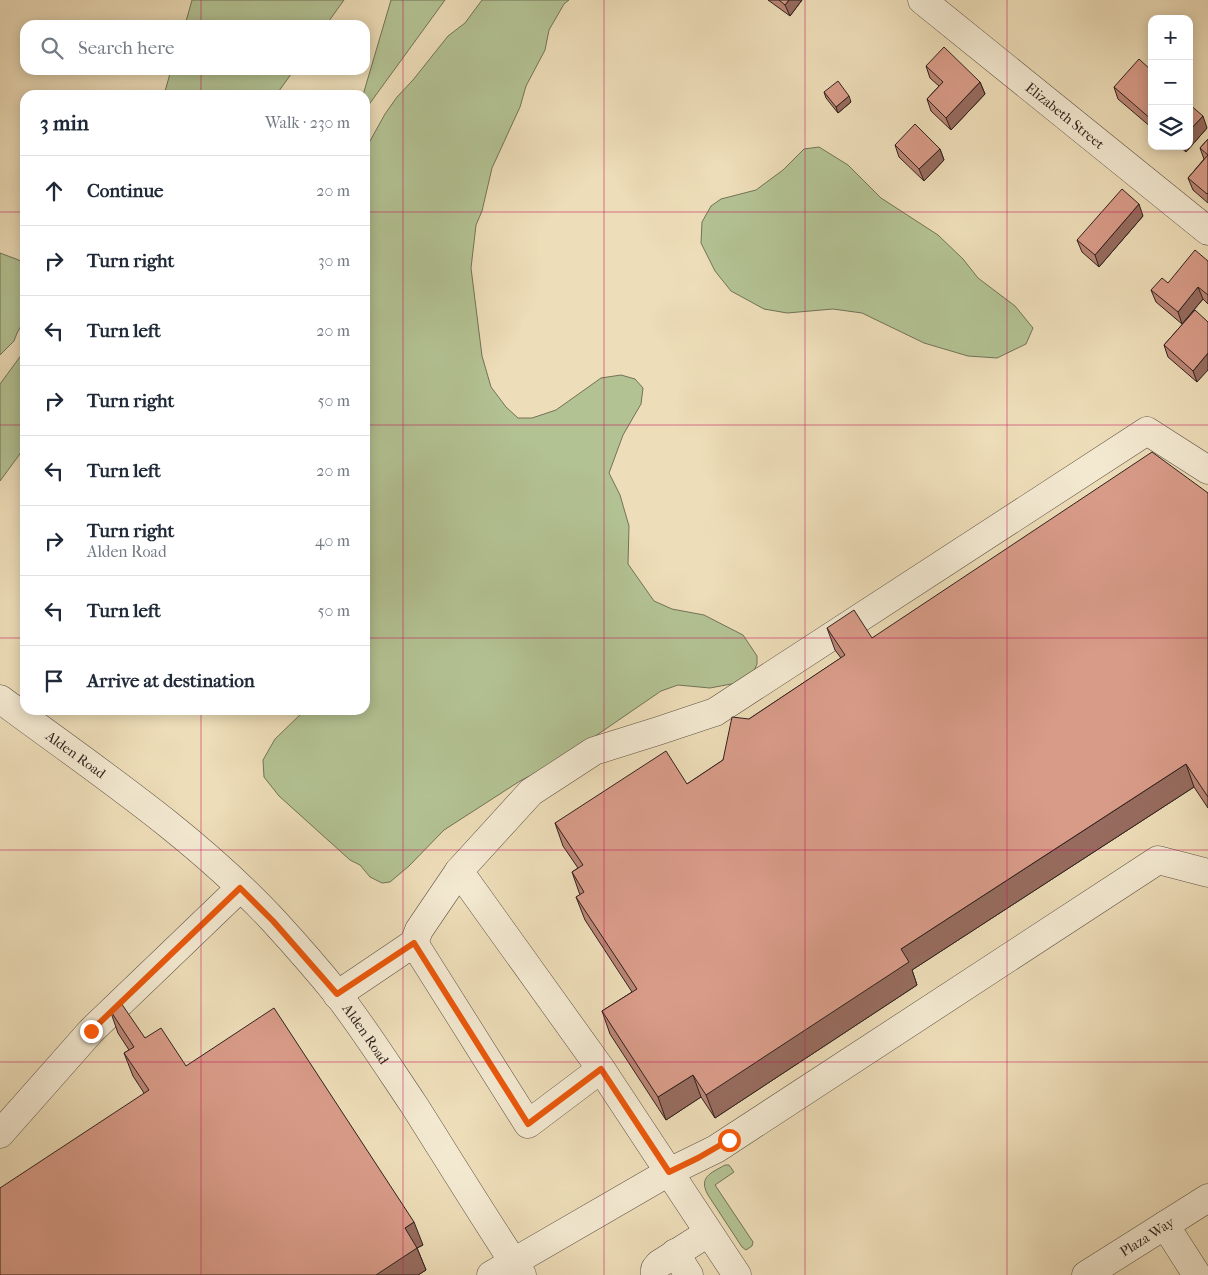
<!DOCTYPE html>
<meta charset="utf-8">
<style>
:root{--surface:#fff;--page:#f6f6f7;--text:#1f2937;--muted:#747a83;--line:#e0e1e3}
body{margin:0;font-family:"IM FELL French Canon",serif;background:var(--page);color:var(--text)}
.controls{position:absolute;right:15px;top:15px;display:grid;overflow:hidden;border-radius:10px;box-shadow:0 2px 12px #0003}
.controls button{width:45px;height:45px;display:grid;place-items:center;padding:0;border:0;border-bottom:1px solid var(--line);background:var(--surface);color:var(--text);font:25px sans-serif}
.stop{position:absolute;width:15px;height:15px;margin:-11px;border:4px solid #ea580c;border-radius:50%;background:#fff}
.stop.end{background:#ea580c;border-color:#fff;box-shadow:0 1px 5px #0008}
.list{margin:0;padding:0;list-style:none}
h2{display:flex;justify-content:space-between;align-items:center;height:65px;margin:0;padding:0 20px;font-size:21px}
h2 small{font-size:16px;font-weight:400;color:var(--muted)}
.list li{display:grid;grid-template-columns:32px 1fr auto;gap:15px;align-items:center;box-sizing:border-box;height:70px;padding:0 20px;border-top:1px solid var(--line)}
.list b{display:block;font-size:19px;white-space:nowrap}
.list p{margin:0;font-size:16px;white-space:nowrap;color:var(--muted)}
.list em{font-size:16px;font-style:normal;color:var(--muted)}
.icon{flex:none;width:28px;height:28px;fill:none;stroke:currentColor;stroke-width:2;stroke-linecap:round;stroke-linejoin:round}
.map{position:relative;flex:none;width:1208px;height:1275px;overflow:hidden}
.search{position:absolute;background:var(--surface);box-shadow:0 2px 12px #0003;left:20px;top:20px;width:350px;height:55px;display:flex;align-items:center;gap:12px;box-sizing:border-box;padding:0 18px;border-radius:15px;color:var(--muted);font-size:19px}
.panel{position:absolute;background:var(--surface);box-shadow:0 2px 12px #0003;left:20px;top:90px;width:350px;height:625px;border-radius:15px}
.map>svg:first-child{display:block}
.green{fill:#b3c293;stroke:#727258}
.lines{fill:none;stroke-linecap:round;stroke-linejoin:round}
.minor-casing{stroke:#5f5144;stroke-width:29}
.minor{stroke:#f3e9d1;stroke-width:28}
.wall{fill:#ba8575;stroke:#30221e}
.shaded-wall{fill:#976c5f;stroke:#30221e}
.building{fill:#d89b88;stroke:#30221e}
.route{stroke:#ea580c;stroke-width:6}
.grid{fill:none;stroke:#c2185b;stroke-width:1;stroke-opacity:0.55}
.labels{text-anchor:middle;stroke-width:4;stroke-linejoin:round;paint-order:stroke}
.street-label{font-size:14px;fill:#30221e;stroke:#f3e9d1}
</style>
<div class="map">
<svg width="1208" height="1275" viewBox="0 0 1208 1275">
<rect width="100%" height="100%" fill="#edddb8"/>
<filter id="stains"><feTurbulence type="fractalNoise" baseFrequency=".004" numOctaves="4"/><feColorMatrix values="0 0 0 0 .2 0 0 0 0 .09 0 0 0 0 .02 0 0 0 .5 -.17"/></filter>
<radialGradient id="worn" r=".72"><stop offset=".6" stop-color="#630" stop-opacity="0"/><stop offset="1" stop-color="#630" stop-opacity=".3"/></radialGradient>
<path class="green" d="M192 0H344L326 25H185Z
M391 0H445L365 110V95H363Z
M482 0H569L564 4 549 30 545 50 526 86 520 107 492 168 482 211 476 225 471 268 482 356 491 387 506 407 518 418H532L556 410 601 378 621 375 635 379 643 388 641 404 623 435 609 473 620 495 629 526 628 564 654 601 672 609 704 615 743 635 757 656V664L752 675 742 682 710 688 678 685 661 691 559 761 520 781 444 830 409 866 390 882 382 883 370 877 360 865 350 860 279 796 264 777 263 760 275 739 305 710H365V150L385 114 397 97 413 80 448 36 465 23Z
M171 70H294L276 95H164Z
M819 147 848 165 881 198 938 235 963 259 978 278 1015 306 1033 328 1026 344 997 358 968 356 924 343 862 313 833 309 787 313 764 309 731 291 715 271 701 243 702 222 711 206 721 199 756 190 783 170 804 149Z
M0 253 16 259 25 263V319L17 333 14 341 0 355Z
M25 350V447L0 481V384Z
M725 1165H729L734 1172 715 1185 753 1242 752 1246 746 1250 742 1247 708 1195C698 1177 711 1173 725 1165Z"/>
<g class="lines">
<g class="minor-casing">
<g id="minor">
<path id="s1" d="M922 0 1208 231"/>
<path id="s2" d="M0 699C94 769 193 834 273 920 295 944 317 969 338 995 365 1030 389 1068 414 1105 450 1162 485 1219 522 1275"/>
<path d="M459 871 601 1069 737 1275"/>
<path d="M414 943 528 1124 601 1069"/>
<path d="M337 995 414 943 419 930 459 871 531 792 594 751 658 731 715 712 1147 431 1208 470"/>
<path d="M0 1134 91 1031 240 888"/>
<path d="M1165 1225 1197 1275"/>
<path d="M675 1253 689 1275"/>
<path d="M491 1275 669 1172 716 1149 1158 860 1208 873"/>
<path d="M655 1275V1269L659 1264 708 1233"/>
<path id="s3" d="M1086 1275 1208 1198"/>
</g>
</g>
<use href="#minor" class="minor"/>
</g>
<path class="wall" d="M768 0H802L790 16Z
M926 66 980 82 985 94 951 130 931 111 927 99 939 86 930 78Z
M1152 71V128L1118 99 1114 87Z
M824 92 851 102 838 113 826 98Z
M1207 128 1186 152 1179 146H1189Z
M1208 139V203L1193 190 1188 178 1204 159 1200 148Z
M895 145 940 149 944 160 924 181 899 157Z
M1143 216 1099 267 1082 252 1077 240Z
M1208 261V304L1203 299 1182 324 1156 302 1151 290 1168 283Z
M1195 310 1197 382 1168 357 1164 345Z
M1208 493V808L1194 787 912 970 917 985 715 1118 701 1097 666 1120 610 1034 602 1011 632 992 585 920 576 897 580 895 572 872 578 868 563 846 555 823 687 784 723 760 749 719 841 658 835 650 827 628 872 638Z
M110 1010 145 1038 186 1066 423 1245 417 1248 426 1270 418 1275H0L144 1093 133 1076 124 1053 129 1050 118 1033Z"/>
<path class="shaded-wall" d="M789 0H802L790 16 785 5Z
M980 82 985 94 951 130 946 118Z
M849 96 851 102 838 113 836 107Z
M1203 116 1207 128 1186 152 1183 146H1189V131Z
M940 149 944 160 924 181 919 169Z
M1139 204 1143 216 1099 267 1095 255Z
M1198 287 1203 299 1182 324 1178 312Z
M1208 353V370L1197 382 1193 371Z
M1186 764 1194 787 912 970 917 985 715 1118 706 1095 901 949Z
M693 1075 701 1097 666 1120 658 1097Z
M414 1222 423 1245 417 1248 426 1270 418 1275H376L405 1228Z"/>
<path class="building" d="M779 0H789L785 5Z
M944 47 980 82 946 118 927 99 943 82 926 66Z
M1139 59 1152 71V120L1114 87Z
M838 81 849 96 836 107 824 92Z
M1189 104 1203 116 1189 131Z
M915 124 940 149 919 169 895 145Z
M1208 139V193L1207 194 1188 178 1208 155 1200 148Z
M1122 189 1139 204 1095 255 1077 240Z
M1195 250 1208 261V295L1198 287 1178 312 1151 290 1162 278 1168 283Z
M1195 310 1208 322V353L1193 371 1164 345Z
M1152 452 1208 493V797L1186 764 901 949 909 962 706 1095 693 1075 658 1097 602 1011 637 989 576 897 584 892 572 872 583 865 555 823 666 751 687 784 723 760 732 717 749 719 845 655 827 628 854 610 872 638Z
M121 1003 145 1038 161 1028 186 1066 274 1008 414 1222 405 1228 417 1248 376 1275H0V1188L149 1090 124 1053 134 1047 110 1010Z"/>
<g class="lines">
<path class="route" d="M91 1031 240 888 273 921 337 994 414 943 528 1124 601 1069 669 1172 698 1158 729 1140"/>
</g>
<path class="grid" d="M201 0V25M403 0V1275M604 0V1275M805 0V1275M1007 0V1275M201 70V95M0 212H25M365 212H1208M0 425H25M365 425H1208M0 638H25M365 638H1208M201 710V1275M0 850H1208M0 1062H1208"/>
<g class="labels">
<g class="street-label">
<text dy="5" stroke="none"><textPath href="#s1" startOffset="184">Elizabeth Street</textPath></text>
<text dy="5" stroke="none"><textPath href="#s2" startOffset="94">Alden Road</textPath></text>
<text dy="5" stroke="none"><textPath href="#s2" startOffset="499">Alden Road</textPath></text>
<text dy="5" stroke="none"><textPath href="#s3" startOffset="72">Plaza Way</textPath></text>
</g>
</g>
<rect width="100%" height="100%" filter="url(#stains)"/>
<rect width="100%" height="100%" fill="url(#worn)"/>
</svg>
<div class="controls">
<button>+</button>
<button>−</button>
<button><svg class="icon" aria-label="layers" viewBox="0 0 24 24"><path d="M12 4l9 5-9 5-9-5zM3 14l9 5 9-5"/></svg></button>
</div>
<div class="stop" style="left:729px;top:1140px"></div>
<div class="stop end" style="left:91px;top:1031px"></div>
<div class="search"><svg class="icon" aria-label="search" viewBox="0 0 24 24"><circle cx="10" cy="10" r="6"/><path d="M15 15l6 6"/></svg>Search here</div>
<section class="panel">
<h2>3 min<small>Walk · 230 m</small></h2>
<ul class="list">
<li><svg class="icon" aria-label="ahead" viewBox="0 0 24 24"><path d="M12 20V5M6 11l6-6 6 6"/></svg><div><b>Continue</b></div><em>20 m</em></li>
<li><svg class="icon" aria-label="right" viewBox="0 0 24 24"><path d="M7 20v-9h11M14 6l5 5-5 5"/></svg><div><b>Turn right</b></div><em>30 m</em></li>
<li><svg class="icon" aria-label="left" viewBox="0 0 24 24"><path d="M17 20v-9H6M10 6l-5 5 5 5"/></svg><div><b>Turn left</b></div><em>20 m</em></li>
<li><svg class="icon" aria-label="right" viewBox="0 0 24 24"><path d="M7 20v-9h11M14 6l5 5-5 5"/></svg><div><b>Turn right</b></div><em>50 m</em></li>
<li><svg class="icon" aria-label="left" viewBox="0 0 24 24"><path d="M17 20v-9H6M10 6l-5 5 5 5"/></svg><div><b>Turn left</b></div><em>20 m</em></li>
<li><svg class="icon" aria-label="right" viewBox="0 0 24 24"><path d="M7 20v-9h11M14 6l5 5-5 5"/></svg><div><b>Turn right</b><p>Alden Road</p></div><em>40 m</em></li>
<li><svg class="icon" aria-label="left" viewBox="0 0 24 24"><path d="M17 20v-9H6M10 6l-5 5 5 5"/></svg><div><b>Turn left</b></div><em>50 m</em></li>
<li><svg class="icon" aria-label="arrive" viewBox="0 0 24 24"><path d="M6 21V4h12l-3 4 3 4H6"/></svg><div><b>Arrive at destination</b></div></li>
</ul>
</section>
</div>
